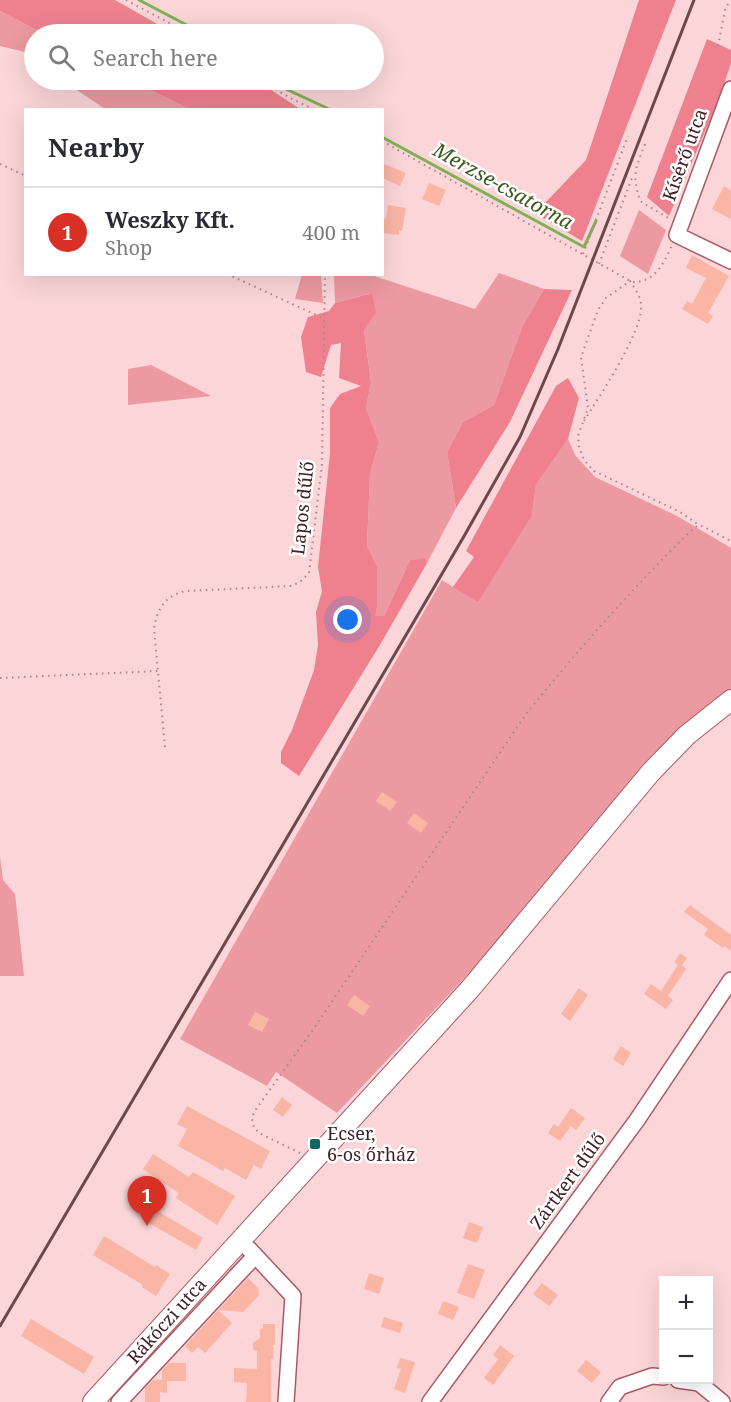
<!DOCTYPE html>
<meta charset="utf-8">
<style>
:root{--surface:#fff;--page:#f7f7f7;--text:#2b2b33;--muted:#7c7c81;--line:#e1e1e2;--accent:#d93025}
body{margin:0;font-family:"Noto Serif",serif;background:var(--page);color:var(--text)}
.controls{position:absolute;right:18px;bottom:18px;display:grid;overflow:hidden;border-radius:0px;box-shadow:0 6px 24px #0002}
.controls button{width:54px;height:54px;display:grid;place-items:center;padding:0;border:0;border-bottom:2px solid var(--line);background:var(--surface);color:var(--text);font:30px sans-serif}
.you{position:absolute;left:348px;top:620px;width:21px;height:21px;margin:-15px;border:4px solid #fff;border-radius:50%;background:#1a73e8;box-shadow:0 0 0 9px #1a73e833}
.badge{display:grid;place-items:center;width:39px;height:39px;border-radius:50%;background:var(--accent);color:#fff;font-size:20px;font-weight:700}
.pin{position:absolute;translate:-50% -50px;filter:drop-shadow(0 2px 3px #0008)}
.pin::after{content:'';position:absolute;top:32px;width:21px;height:18px;background:inherit;clip-path:polygon(0 0,100% 0,50% 100%)}
.list{margin:0;padding:0;list-style:none}
h2{display:flex;justify-content:space-between;align-items:center;height:78px;margin:0;padding:0 24px;font-size:26px}
h2 small{font-size:20px;font-weight:400;color:var(--muted)}
.list li{display:grid;grid-template-columns:39px 1fr auto;gap:18px;align-items:center;box-sizing:border-box;height:90px;padding:0 24px;border-top:2px solid var(--line)}
.list b{display:block;font-size:22px;white-space:nowrap}
.list p{margin:0;font-size:20px;white-space:nowrap;color:var(--muted)}
.list em{font-size:20px;font-style:normal;color:var(--muted)}
.icon{flex:none;width:33px;height:33px;fill:none;stroke:currentColor;stroke-width:2;stroke-linecap:round;stroke-linejoin:round}
.map{position:relative;flex:none;width:731px;height:1402px;overflow:hidden}
.search{position:absolute;background:var(--surface);box-shadow:0 6px 24px #0002;left:24px;top:24px;width:360px;height:66px;display:flex;align-items:center;gap:15px;box-sizing:border-box;padding:0 21px;border-radius:33px;color:var(--muted);font-size:22px}
.panel{position:absolute;background:var(--surface);box-shadow:0 6px 24px #0002;left:24px;top:108px;width:360px;height:168px;border-radius:0px}
.map>svg:first-child{display:block}
.green{fill:#ec99a1}
.forest{fill:#ef818f}
.lines{fill:none;stroke-linecap:round;stroke-linejoin:round}
.stream{stroke:#7eb255;stroke-width:3}
.building{fill:#fbb5a5}
.minor-casing{stroke:#ab5a64;stroke-width:18}
.major-casing{stroke:#ab5a64;stroke-width:22}
.path{stroke:#aa8689;stroke-width:2;stroke-dasharray:1.5 4.5;stroke-linecap:butt}
.minor{stroke:#fff;stroke-width:15}
.major{stroke:#fff;stroke-width:20}
.rail{stroke:#6b484c;stroke-width:3}
.poi-dot{fill:#156463;stroke:#fff;stroke-width:2}
.labels{text-anchor:middle;stroke-width:5;stroke-linejoin:round;paint-order:stroke}
.street-label{font-size:18px;fill:#422024;stroke:#fff}
.poi-label{font-size:18px;fill:#422024;stroke:#fff;text-anchor:start}
.water-label{font-size:20px;font-style:italic;fill:#375919;stroke:#fff}
</style>
<div class="map">
<svg width="731" height="1402" viewBox="0 0 731 1402">
<rect width="100%" height="100%" fill="#fbd5d8"/>
<path class="green" d="M0 11 44 34H34V59L25 52 0 46Z
M62 80H130L189 109H105Z
M639 210 666 230 648 274 620 256Z
M499 273 544 289 522 327 494 405 463 422 447 452 456 508 426 565V559L410 560 384 616H374L377 566 367 548 370 474 379 442 366 408 371 381 364 330 371 293 335 303 334 275H371L475 309Z
M302 274 321 275 323 303 295 299Z
M151 365 211 396 128 405V369Z
M568 439 575 455 595 477 677 516 731 548V689L681 728 627 784 506 934 337 1113 276 1072 267 1086 180 1039 442 580 453 587 532 515 536 485Z
M0 857 3 880 15 894 24 976H0Z"/>
<path class="forest" d="M0 0H115L175 34H44L0 11Z
M639 0H676L582 241 509 198 546 202 586 160Z
M707 39 731 50V63L719 99 669 216 647 197Z
M130 80H256L300 109H189Z
M544 289 572 290 510 422 456 508 447 452 463 422 494 405 522 327Z
M372 293 376 312 364 330 371 382 366 408 379 442 370 474 367 547 377 566V605L375 616H384L410 560 426 558V565L380 645 299 776 281 763V752L292 730 314 670 318 645 316 612 322 591 318 567 330 453V408L340 394 361 386 339 378 341 343 331 345 321 377 306 372 301 337 308 317 329 311 335 303Z
M568 378 579 398 568 439 536 485 532 515 478 602 453 587 474 557 466 551 556 386Z"/>
<g class="lines">
<path class="stream" d="M139 0 204 34
M271 80 288 90 329 109
M382 137 584 247 596 221"/>
</g>
<path class="building" d="M382 163 406 173 400 186 382 178Z
M429 183 446 190 439 206 422 199Z
M724 186 731 191V219L712 209Z
M388 205 406 208 402 231 399 230V235L382 233V218L386 219Z
M692 255 729 276 708 313 713 316 708 324 682 309 687 301 692 304 706 278 686 268Z
M382 792 397 802 390 811 376 801Z
M414 813 428 823 421 833 407 823Z
M690 905 731 935V951L724 946 723 948 704 935 708 929 684 912Z
M680 953 687 958 682 965 686 969 668 996 673 1000 666 1009 644 994 651 984 661 991 678 965 674 962Z
M579 988 588 995 570 1021 561 1014Z
M354 995 370 1006 363 1016 347 1005Z
M255 1012 269 1019 262 1032 248 1025Z
M621 1046 631 1053 623 1066 613 1059Z
M282 1097 292 1105 283 1117 273 1110Z
M187 1106 270 1151 261 1169 254 1165 246 1180 225 1168 223 1171 178 1146 187 1129 177 1124Z
M571 1108 585 1118 576 1130 571 1126 560 1141 548 1133 554 1124 558 1127Z
M153 1154 189 1177 193 1172 235 1196 217 1225 176 1198 179 1193 143 1169Z
M149 1206 203 1238 196 1250 142 1219Z
M469 1222 483 1227 477 1243 463 1238Z
M104 1236 155 1267 156 1265 170 1274 156 1296 142 1287 143 1285 93 1255Z
M468 1264 485 1270 474 1299 457 1293Z
M369 1273 384 1278 379 1294 364 1289Z
M248 1278 258 1288 259 1295 243 1312 218 1310 232 1323 205 1353 198 1347 192 1353 185 1346Z
M542 1283 558 1295 549 1306 533 1294Z
M443 1301 459 1307 453 1320 438 1314Z
M384 1317 403 1323 400 1333 381 1327Z
M31 1319 94 1357 84 1374 21 1336Z
M263 1324H275V1345H273V1359H271V1402H246L247 1383 234 1382V1368L257 1369V1351L253 1350V1343L260 1338V1329L263 1328Z
M500 1345 514 1356 493 1385 484 1378 498 1359 493 1355Z
M400 1358 415 1362 405 1393 394 1389 401 1369 397 1368Z
M586 1360 601 1372 592 1383 577 1371Z
M169 1363H186V1381H167V1393L160 1392V1402H145V1388L153 1380H162V1370Z"/>
<g class="lines">
<g class="minor-casing">
<path id="minor" d="M731 89 677 235 731 261
M249 1249 293 1296 286 1402
M678 1380 699 1383 722 1402
M119 1402 255 1256
M430 1402 637 1120 731 980
M609 1402 620 1387 652 1376 664 1377"/>
</g>
<g class="major-casing">
<path id="major" d="M93 1402 470 989 651 772 687 735 731 700"/>
</g>
<path class="path" d="M126 0 190 34
M718 46 725 10 730 0
M260 80 290 98 315 110
M382 141 632 282C655 283 664 263 672 245
M645 144C635 170 632 174 640 201L670 219
M0 164 26 176
M583 254 628 136
M599 264 632 178
M227 274 325 319
M584 421C599 397 643 331 641 306 641 296 635 289 630 281L606 298 598 310 581 357 588 408 578 436 579 447 584 460 594 471 680 512 699 525
M0 678 158 671
M165 747 154 629C157 608 166 595 186 591L291 586 300 582 309 573 322 464 325 274
M300 1153 261 1134 254 1128 252 1119 254 1112 312 1031 526 714C578 650 634 586 694 528L699 525 704 527 731 541"/>
<use href="#minor" class="minor"/>
<use href="#major" class="major"/>
<path class="rail" d="M0 1326 463 538 520 437 558 349 694 0"/>
</g>
<rect class="poi-dot" x="309" y="1138" width="12" height="12" rx="3"/>
<g class="labels">
<g class="street-label">
<text transform="translate(685 155) rotate(-70)" y="6">Kísérő utca</text>
<text transform="translate(303 508) rotate(-84)" y="6">Lapos dűlő</text>
<text transform="translate(568 1181) rotate(-54)" y="6">Zártkert dűlő</text>
<text transform="translate(167 1321) rotate(-48)" y="6">Rákóczi utca</text>
</g>
<g class="poi-label">
<text x="327" y="1140">Ecser,<tspan x="327" dy="21">6-os őrház</tspan></text>
</g>
<g class="water-label">
<text transform="translate(503 186) rotate(29)" y="7">Merzse-csatorna</text>
</g>
</g>
</svg>
<div class="controls">
<button>+</button>
<button>−</button>
</div>
<div class="you"></div>
<div class="pin badge" style="left:147px;top:1226px">1</div>
<div class="search"><svg class="icon" aria-label="search" viewBox="0 0 24 24"><circle cx="10" cy="10" r="6"/><path d="M15 15l6 6"/></svg>Search here</div>
<section class="panel">
<h2>Nearby<small></small></h2>
<ul class="list">
<li><span class="badge">1</span><div><b>Weszky Kft.</b><p>Shop</p></div><em>400 m</em></li>
</ul>
</section>
</div>
